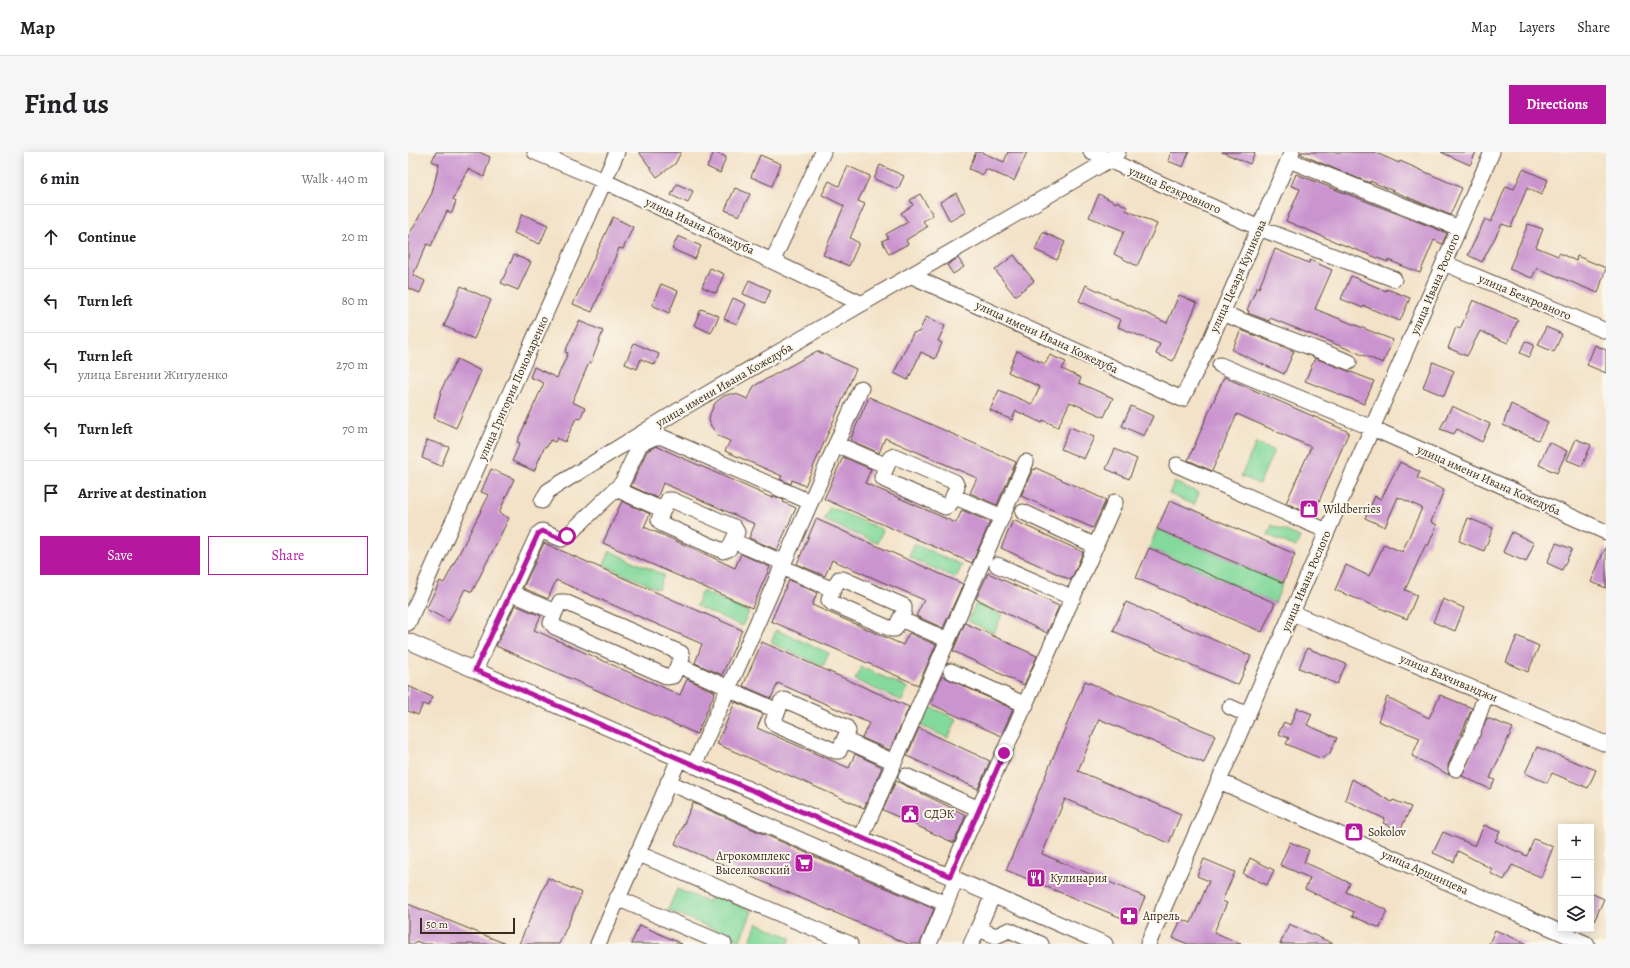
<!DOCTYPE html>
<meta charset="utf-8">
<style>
:root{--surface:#fff;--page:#f6f6f6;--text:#202124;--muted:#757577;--line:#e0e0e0;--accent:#b5179e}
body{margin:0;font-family:Alegreya,serif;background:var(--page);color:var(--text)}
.controls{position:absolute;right:12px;bottom:12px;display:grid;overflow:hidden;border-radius:0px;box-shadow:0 2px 10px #0003}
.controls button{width:36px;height:36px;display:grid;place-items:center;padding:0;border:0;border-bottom:1px solid var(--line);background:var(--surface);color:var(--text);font:20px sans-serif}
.scale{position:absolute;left:12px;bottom:10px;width:95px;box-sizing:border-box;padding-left:4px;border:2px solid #3b2a1e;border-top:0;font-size:11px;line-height:14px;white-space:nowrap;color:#3b2a1e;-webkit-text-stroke:3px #fbf7ec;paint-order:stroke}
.stop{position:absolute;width:12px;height:12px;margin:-9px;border:3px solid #b5179e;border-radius:50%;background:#fff}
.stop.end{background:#b5179e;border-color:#fff;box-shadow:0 1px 4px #0008}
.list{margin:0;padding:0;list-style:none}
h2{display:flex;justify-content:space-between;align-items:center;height:52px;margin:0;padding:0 16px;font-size:17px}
h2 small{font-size:13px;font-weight:400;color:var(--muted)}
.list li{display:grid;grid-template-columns:26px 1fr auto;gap:12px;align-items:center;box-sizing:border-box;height:64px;padding:0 16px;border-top:1px solid var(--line)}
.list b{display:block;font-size:15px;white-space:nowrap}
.list p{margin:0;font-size:13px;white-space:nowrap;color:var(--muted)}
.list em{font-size:13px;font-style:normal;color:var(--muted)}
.actions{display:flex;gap:8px;padding:12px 16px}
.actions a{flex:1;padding:9px 0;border:1px solid var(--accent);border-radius:0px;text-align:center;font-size:14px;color:var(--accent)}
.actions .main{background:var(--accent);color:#fff}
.icon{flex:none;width:22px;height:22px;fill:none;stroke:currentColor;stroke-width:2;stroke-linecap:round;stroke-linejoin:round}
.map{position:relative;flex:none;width:1198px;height:792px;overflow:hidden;border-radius:0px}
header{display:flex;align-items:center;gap:24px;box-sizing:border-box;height:56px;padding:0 20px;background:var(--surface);border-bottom:1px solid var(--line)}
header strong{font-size:19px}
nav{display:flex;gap:22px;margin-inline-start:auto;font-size:14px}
.intro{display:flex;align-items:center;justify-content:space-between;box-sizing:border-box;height:96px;padding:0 24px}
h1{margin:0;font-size:28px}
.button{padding:10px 18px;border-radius:0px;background:var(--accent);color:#fff;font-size:14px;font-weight:700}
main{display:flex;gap:24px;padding:0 24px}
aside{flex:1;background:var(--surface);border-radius:0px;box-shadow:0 2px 10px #0003}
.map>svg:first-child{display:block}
.green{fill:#84d99c;stroke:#60825d}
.building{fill:#ca94cf}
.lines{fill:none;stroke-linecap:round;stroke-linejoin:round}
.minor-casing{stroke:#574637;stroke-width:17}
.minor{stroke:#fff;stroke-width:15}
.route{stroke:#b5179e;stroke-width:5}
.labels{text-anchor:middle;stroke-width:4;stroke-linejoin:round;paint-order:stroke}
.street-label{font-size:12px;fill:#3b2a1e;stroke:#fbf7ec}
.poi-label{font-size:12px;fill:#3b2a1e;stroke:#fbf7ec;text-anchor:start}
</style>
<header>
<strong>Map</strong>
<nav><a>Map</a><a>Layers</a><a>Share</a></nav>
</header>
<div class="intro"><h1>Find us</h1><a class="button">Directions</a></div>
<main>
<aside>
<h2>6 min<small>Walk · 440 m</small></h2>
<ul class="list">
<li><svg class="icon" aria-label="ahead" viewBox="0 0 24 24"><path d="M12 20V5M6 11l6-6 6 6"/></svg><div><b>Continue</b></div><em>20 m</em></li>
<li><svg class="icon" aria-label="left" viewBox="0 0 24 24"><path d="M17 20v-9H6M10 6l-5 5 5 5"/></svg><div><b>Turn left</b></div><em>80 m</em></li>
<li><svg class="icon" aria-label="left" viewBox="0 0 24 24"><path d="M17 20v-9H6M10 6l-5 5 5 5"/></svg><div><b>Turn left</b><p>улица Евгении Жигуленко</p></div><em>270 m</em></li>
<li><svg class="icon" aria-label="left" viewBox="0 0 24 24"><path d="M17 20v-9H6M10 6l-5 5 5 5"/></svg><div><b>Turn left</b></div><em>70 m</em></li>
<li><svg class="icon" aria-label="arrive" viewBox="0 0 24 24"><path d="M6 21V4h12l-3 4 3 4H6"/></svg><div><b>Arrive at destination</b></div></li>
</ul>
<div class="actions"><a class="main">Save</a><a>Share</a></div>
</aside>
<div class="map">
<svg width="1198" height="792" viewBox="0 0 1198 792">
<rect width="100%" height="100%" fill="#fbf7ec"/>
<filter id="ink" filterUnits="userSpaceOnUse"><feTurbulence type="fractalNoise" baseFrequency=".025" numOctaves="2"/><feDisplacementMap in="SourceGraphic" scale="8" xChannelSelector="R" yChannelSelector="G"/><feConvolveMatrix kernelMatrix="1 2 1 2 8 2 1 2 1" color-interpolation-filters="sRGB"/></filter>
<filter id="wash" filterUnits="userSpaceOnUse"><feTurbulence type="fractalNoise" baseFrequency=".012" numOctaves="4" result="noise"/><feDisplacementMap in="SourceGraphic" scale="16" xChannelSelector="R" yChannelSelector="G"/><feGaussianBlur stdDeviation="0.9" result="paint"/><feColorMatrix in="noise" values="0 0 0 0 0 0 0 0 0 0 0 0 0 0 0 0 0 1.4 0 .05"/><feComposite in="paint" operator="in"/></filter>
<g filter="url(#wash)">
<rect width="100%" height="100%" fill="#f3e2c7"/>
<path class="green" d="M848 291 866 299 851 332 833 324Z
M766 330 791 341 786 353 761 342Z
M422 355 475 378 469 391 416 368Z
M864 373 892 385 888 395 860 383Z
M749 377 875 431 867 451 741 396Z
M506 392 554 413 548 426 501 405Z
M202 399 256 423 250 437 196 413Z
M294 439 341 460 334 474 288 454Z
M568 451 594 463 586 481 560 469Z
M368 478 421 501 415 514 363 491Z
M453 515 500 536 494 549 447 528Z
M522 555 549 567 540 586 513 574Z
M269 737 300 750 303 742 344 759 332 788 260 758Z
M349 771 383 786 380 792H341Z"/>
<g id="blocks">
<path class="building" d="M28 0H71L82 5 76 25 60 17 45 47 48 49 44 61 39 59 23 94 19 92 5 123 17 129 12 141 0 136V85L24 41 31 12 24 9Z
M231 0H273L267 12 249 25Z
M306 0 318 5 312 21 299 15Z
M568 0H573L596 10 600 0H619L606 29 578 17 575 23 561 17Z
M763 0H781L775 15 760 9Z
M814 0H847L842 12Z
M893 0H966L991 11 992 9 1054 36 1042 63 962 29V31L929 18 893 2Z
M1033 0H1068L1062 13Z
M352 3 373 12 364 34 343 25Z
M472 13 496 24 490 37 466 27Z
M440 14 462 24 450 49 457 52 442 86 451 91 441 114 415 103 436 54 414 43 421 29 431 34Z
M1115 17 1140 28 1133 43 1119 36 1103 75 1094 72 1074 110 1060 103 1077 67 1083 70 1098 34 1106 37Z
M888 22 1039 81 1034 92 1026 88 1012 121 980 108V110L928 90 878 69 892 37 883 34Z
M269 32 285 39 280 51 263 43Z
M327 36 342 42 331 64 317 58Z
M548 41 558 60 542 69 532 50Z
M512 42 525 63 515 69 519 75 498 88 500 92 481 102 474 89 480 86 478 82 500 70 493 61 505 53 502 48Z
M691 42 708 51 709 49 719 55 718 58 749 72 729 114 706 102 716 79 681 65Z
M114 62 140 73 132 92 106 81Z
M205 65 225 75 215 97 211 96 184 160 165 152Z
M1120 72 1135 77 1128 95 1150 104 1151 101 1168 109 1169 104 1198 116 1190 141 1129 116 1124 126 1101 117Z
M635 80 657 90 649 108 627 98Z
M270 84 293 94 287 107 264 97Z
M867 97 901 111 902 108 924 118 907 157 985 188 975 211 862 166 861 169 840 161 841 159 839 158 849 135 851 136Z
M106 103 123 110 110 138 93 131Z
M606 103 626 129 607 144 587 118Z
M550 106 556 115 545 122 539 113Z
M302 116 316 122 308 141 294 135Z
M943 124 978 139 979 137 1002 146 992 169 956 154 955 156 933 147Z
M341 128 363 138 357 151 335 142Z
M253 132 270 139 261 161 244 153Z
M678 133 759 171 771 143 789 151 765 209 748 202 752 192 710 175 713 168 671 149Z
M53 134 83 148 66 187 36 174Z
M325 146 338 152 329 172 316 167Z
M1065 148 1110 168 1100 191 1072 179 1059 204 1040 196 1048 175 1052 177Z
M293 157 311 164 303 181 286 173Z
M518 165 537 174 530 189 534 191 527 207 513 200 500 228 486 221 505 181 511 180Z
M171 169 195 179 183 211H181L164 250 177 256 172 267 168 266 157 290 149 286 147 290 142 288 139 295 137 294 126 319 104 309 112 291 109 290 136 231 122 225 126 215 149 226 160 201 157 200Z
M1138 175 1154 182 1146 200 1130 193Z
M833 178 886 199 876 222 824 198Z
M1117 189 1126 193 1121 205 1112 201Z
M226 191 251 202 247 213 233 207 229 217 217 212Z
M1187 193 1198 198V221L1179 213Z
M409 199 448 217 397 334 384 328 383 332 372 327 374 324 317 299 322 289 310 284 303 274 301 268 302 262 307 251 316 244 322 242H328L340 247 346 234Z
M609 199 637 212 642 203 658 210 654 217 673 226 671 231 705 246 696 265 662 250 650 275 635 268 634 271 608 259 604 268 582 258 591 238 624 252 632 235 600 220Z
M907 206 966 229 956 252 897 229Z
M49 207 73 219 48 276 26 266 34 236Z
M1025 210 1046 219 1036 244 1015 235Z
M816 225 941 280 905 363 878 351 903 295 829 262 804 319 780 308Z
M461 245 608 310 589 353 562 341 569 326 477 286 471 301 442 288Z
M1103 252 1140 270 1130 288 1095 273Z
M723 254 745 264 736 284 714 274Z
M1044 254 1082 272 1074 290 1049 277 1046 282 1032 277Z
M662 275 686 285 676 307 653 297Z
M1168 287 1183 293 1174 314 1159 308Z
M19 288 41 295 33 314 14 306Z
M1141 290 1159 299 1149 321 1131 313Z
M248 294 364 346 365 344 376 348 375 350 388 356 369 398 341 386 347 372 255 331 249 346 223 334 239 299Z
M707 297 729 307 721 327 698 317Z
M435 305 463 317 457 331 548 371 554 358 582 370 564 411 416 347Z
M992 310 1012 320 1009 326 1036 338 1023 370 1029 373 1020 394 1018 392 997 438 1009 443 999 467 927 438 938 413 961 424 976 392 994 400 1014 356 990 345 977 375 957 366 967 344 973 347Z
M628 316 698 348 685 376 613 344 625 317 627 318Z
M83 317 106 327 91 361 101 366 64 440 57 437 41 469 18 457 32 429 36 431 81 343 73 340Z
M762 348 887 402 875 431 749 377Z
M214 349 242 362 236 375 282 395 327 416 333 402 362 415 344 456 195 391Z
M1060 366 1085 376 1076 399 1051 389Z
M408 367 555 432 535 476 508 464 516 448 424 408 417 424 389 412Z
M605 368 675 400 663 428 593 396Z
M1104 380 1126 391 1118 410 1095 400Z
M136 391 334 478 314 523 287 511 294 492 148 428 140 447 115 436Z
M1148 391 1164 397 1154 418 1139 411Z
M1198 394V436L1183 430Z
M741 396 867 451 854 480 728 426Z
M580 421 651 454 639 481 568 447Z
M381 428 409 441 404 453 495 493 501 481 528 493 510 533 363 469Z
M1035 447 1056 456 1047 479 1025 470Z
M718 450 843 504 830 533 705 479Z
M107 453 133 464 126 478 272 543 279 527 307 540 289 582 88 494Z
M557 471 629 504 616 533 545 499Z
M1109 484 1131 494 1120 520 1098 510Z
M354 490 501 555 482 598 454 586 461 571 370 531 363 546 335 534Z
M899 496 938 512 929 532 891 516Z
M534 524 605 557 593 584 523 552Z
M677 529 807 583 796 611 691 567 670 619 773 662 761 691 657 647 634 702 737 745 726 771 598 718Z
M0 534 24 545 20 554 15 552 10 563 0 559Z
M1032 543 1064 556 1040 613 1041 623 1004 604 1012 586 970 569 979 545 1021 566Z
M327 550 355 562 349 576 441 616 447 602 474 615 456 656 309 592Z
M889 556 904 562 899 573 929 586 922 601 915 606 909 605 878 592 881 586 870 582 876 570 882 573Z
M1079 566 1105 576 1082 626 1087 628 1082 637 1054 624Z
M511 576 582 609 570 637 499 604Z
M1129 595 1188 618 1180 636 1144 621 1139 631 1117 621Z
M944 627 984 650 985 648 1003 655 992 679 975 671 977 667 937 648Z
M488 629 558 663 546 691 475 658Z
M285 651 526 757 512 792H500L267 692Z
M1076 673 1092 680 1087 689 1119 704 1126 687 1145 695 1133 725 1104 713 1096 728 1082 721 1084 717 1050 699 1046 710 1025 701 1035 680 1067 694Z
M882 690 901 698 896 710 942 731 938 740 979 758 972 776 944 764 946 760 897 737 902 726 872 713Z
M842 706 866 718 859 733 835 722Z
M796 707 827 720 814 749 819 751 806 780 833 792H780L765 786 773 767 783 771 801 729 789 724Z
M140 726 174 741 151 792H111Z
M1183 741 1196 747 1183 776Z
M0 752 98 792H15L8 789 7 792H0Z
M881 772 926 792H872Z
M232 773 274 792H223Z
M1087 778 1120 792H1081Z"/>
</g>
</g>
<g filter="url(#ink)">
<use href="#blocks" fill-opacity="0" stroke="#574637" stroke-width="1"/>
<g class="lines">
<g class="minor-casing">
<path id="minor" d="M127 0 196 29 454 152
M683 0 851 76 986 127
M881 8 1051 76
M365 108 415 0
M1036 111 1198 179
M504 124 774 247 795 205 884 0
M814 161 941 210
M812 213 964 276 1198 380
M428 292 479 314 474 325 477 328 537 355 542 352 549 335 547 330 486 304 482 306 479 314
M769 313 919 379
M208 337 255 358 251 368 254 372 315 399 321 397 329 380 326 375 264 348H260L255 358
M545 344 594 365
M134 349 140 339 148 334 273 257 701 8 710 0
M615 360 688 394
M325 389 376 411
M589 413 665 446
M374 415 425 438 421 448 424 451 483 477H487L492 467 540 488
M425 438 431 427H435L496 454V459L492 467
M103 441 147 460 143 471 147 475 260 525 265 524 270 513 321 536
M147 460 152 450H157L273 501 274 506 270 513
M884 461 1198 592
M0 471 209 0
M0 489 697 792
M67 518 130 382 134 379 154 387 159 384 214 331 232 292 247 285H254L402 350
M543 519 618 553
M320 537 370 559 365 569 368 573 427 599H431L440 579 438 575 377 548 373 550 370 559
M822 555 840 563
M437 588 486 610
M286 614 453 236
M1048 617 1065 579 1078 542
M498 624 571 657
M811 629 1179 792
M260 630 538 752
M453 686 618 310
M229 701 442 792
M541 724 707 350
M209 746 316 792
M570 777 588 784 601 778 633 792
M190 792 271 607
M521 792 548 727
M563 792 585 743
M740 792 1084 0"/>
</g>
<use href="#minor" class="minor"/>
</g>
</g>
<g class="lines" filter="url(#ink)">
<path class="route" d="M159 384 154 387 134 379 130 382 67 518 542 724 596 601"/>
</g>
<defs>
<g id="shop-square" transform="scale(1)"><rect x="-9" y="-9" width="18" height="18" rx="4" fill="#b5179e" stroke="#fbf7ec"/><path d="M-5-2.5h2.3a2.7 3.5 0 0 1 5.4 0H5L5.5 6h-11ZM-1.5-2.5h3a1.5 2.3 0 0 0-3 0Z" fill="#fff"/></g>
<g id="civic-square" transform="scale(1)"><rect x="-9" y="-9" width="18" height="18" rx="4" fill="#b5179e" stroke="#fbf7ec"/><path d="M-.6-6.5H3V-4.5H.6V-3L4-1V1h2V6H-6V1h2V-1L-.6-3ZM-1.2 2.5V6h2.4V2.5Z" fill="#fff"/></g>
<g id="supermarket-square" transform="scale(1)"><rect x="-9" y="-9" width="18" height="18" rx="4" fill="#b5179e" stroke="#fbf7ec"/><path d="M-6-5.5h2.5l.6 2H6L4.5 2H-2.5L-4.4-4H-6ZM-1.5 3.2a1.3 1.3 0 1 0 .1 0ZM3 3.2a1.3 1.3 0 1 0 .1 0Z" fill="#fff"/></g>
<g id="restaurant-square" transform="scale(1)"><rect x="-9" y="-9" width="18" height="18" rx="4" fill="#b5179e" stroke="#fbf7ec"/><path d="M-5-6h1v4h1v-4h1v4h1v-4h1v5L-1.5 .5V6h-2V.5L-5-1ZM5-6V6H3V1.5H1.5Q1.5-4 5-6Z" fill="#fff"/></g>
<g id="pharmacy-square" transform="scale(1)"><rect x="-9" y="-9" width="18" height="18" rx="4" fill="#b5179e" stroke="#fbf7ec"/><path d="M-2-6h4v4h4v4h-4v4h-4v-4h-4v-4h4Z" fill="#fff"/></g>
</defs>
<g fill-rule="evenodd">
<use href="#shop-square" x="901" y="357"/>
<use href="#civic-square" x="502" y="662"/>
<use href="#shop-square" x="946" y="680"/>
<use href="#supermarket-square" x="396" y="711"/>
<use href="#restaurant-square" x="628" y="726"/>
<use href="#pharmacy-square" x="721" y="764"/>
</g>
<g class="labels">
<g class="street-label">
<text transform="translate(767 38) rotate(24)" y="4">улица Безкровного</text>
<text transform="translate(292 74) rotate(25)" y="4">улица Ивана Кожедуба</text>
<text transform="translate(830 124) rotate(-66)" y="4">улица Цезаря Куникова</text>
<text transform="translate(1027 132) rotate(-67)" y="4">улица Ивана Рослого</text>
<text transform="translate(1117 145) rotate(23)" y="4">улица Безкровного</text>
<text transform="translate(639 185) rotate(25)" y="4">улица имени Ивана Кожедуба</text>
<text transform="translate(316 233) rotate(-30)" y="4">улица имени Ивана Кожедуба</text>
<text transform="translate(105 236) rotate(-66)" y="4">улица Григория Пономаренко</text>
<text transform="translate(1081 328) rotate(24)" y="4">улица имени Ивана Кожедуба</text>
<text transform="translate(898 429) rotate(-67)" y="4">улица Ивана Рослого</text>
<text transform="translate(1041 526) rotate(23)" y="4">улица Бахчиванджи</text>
<text transform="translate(1017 720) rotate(24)" y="4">улица Аршинцева</text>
</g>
<g class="poi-label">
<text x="915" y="361">Wildberries</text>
<text x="516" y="666">СДЭК</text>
<text x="960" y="684">Sokolov</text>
<text x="382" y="708" text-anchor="end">Агрокомплекс<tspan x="382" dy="14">Выселковский</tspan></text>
<text x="642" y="730">Кулинария</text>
<text x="735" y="768">Апрель</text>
</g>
</g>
</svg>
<div class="controls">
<button>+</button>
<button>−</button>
<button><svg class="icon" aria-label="layers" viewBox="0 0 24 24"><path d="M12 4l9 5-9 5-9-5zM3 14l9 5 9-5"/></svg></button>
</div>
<div class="scale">50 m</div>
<div class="stop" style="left:159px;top:384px"></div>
<div class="stop end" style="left:596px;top:601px"></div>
</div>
</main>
